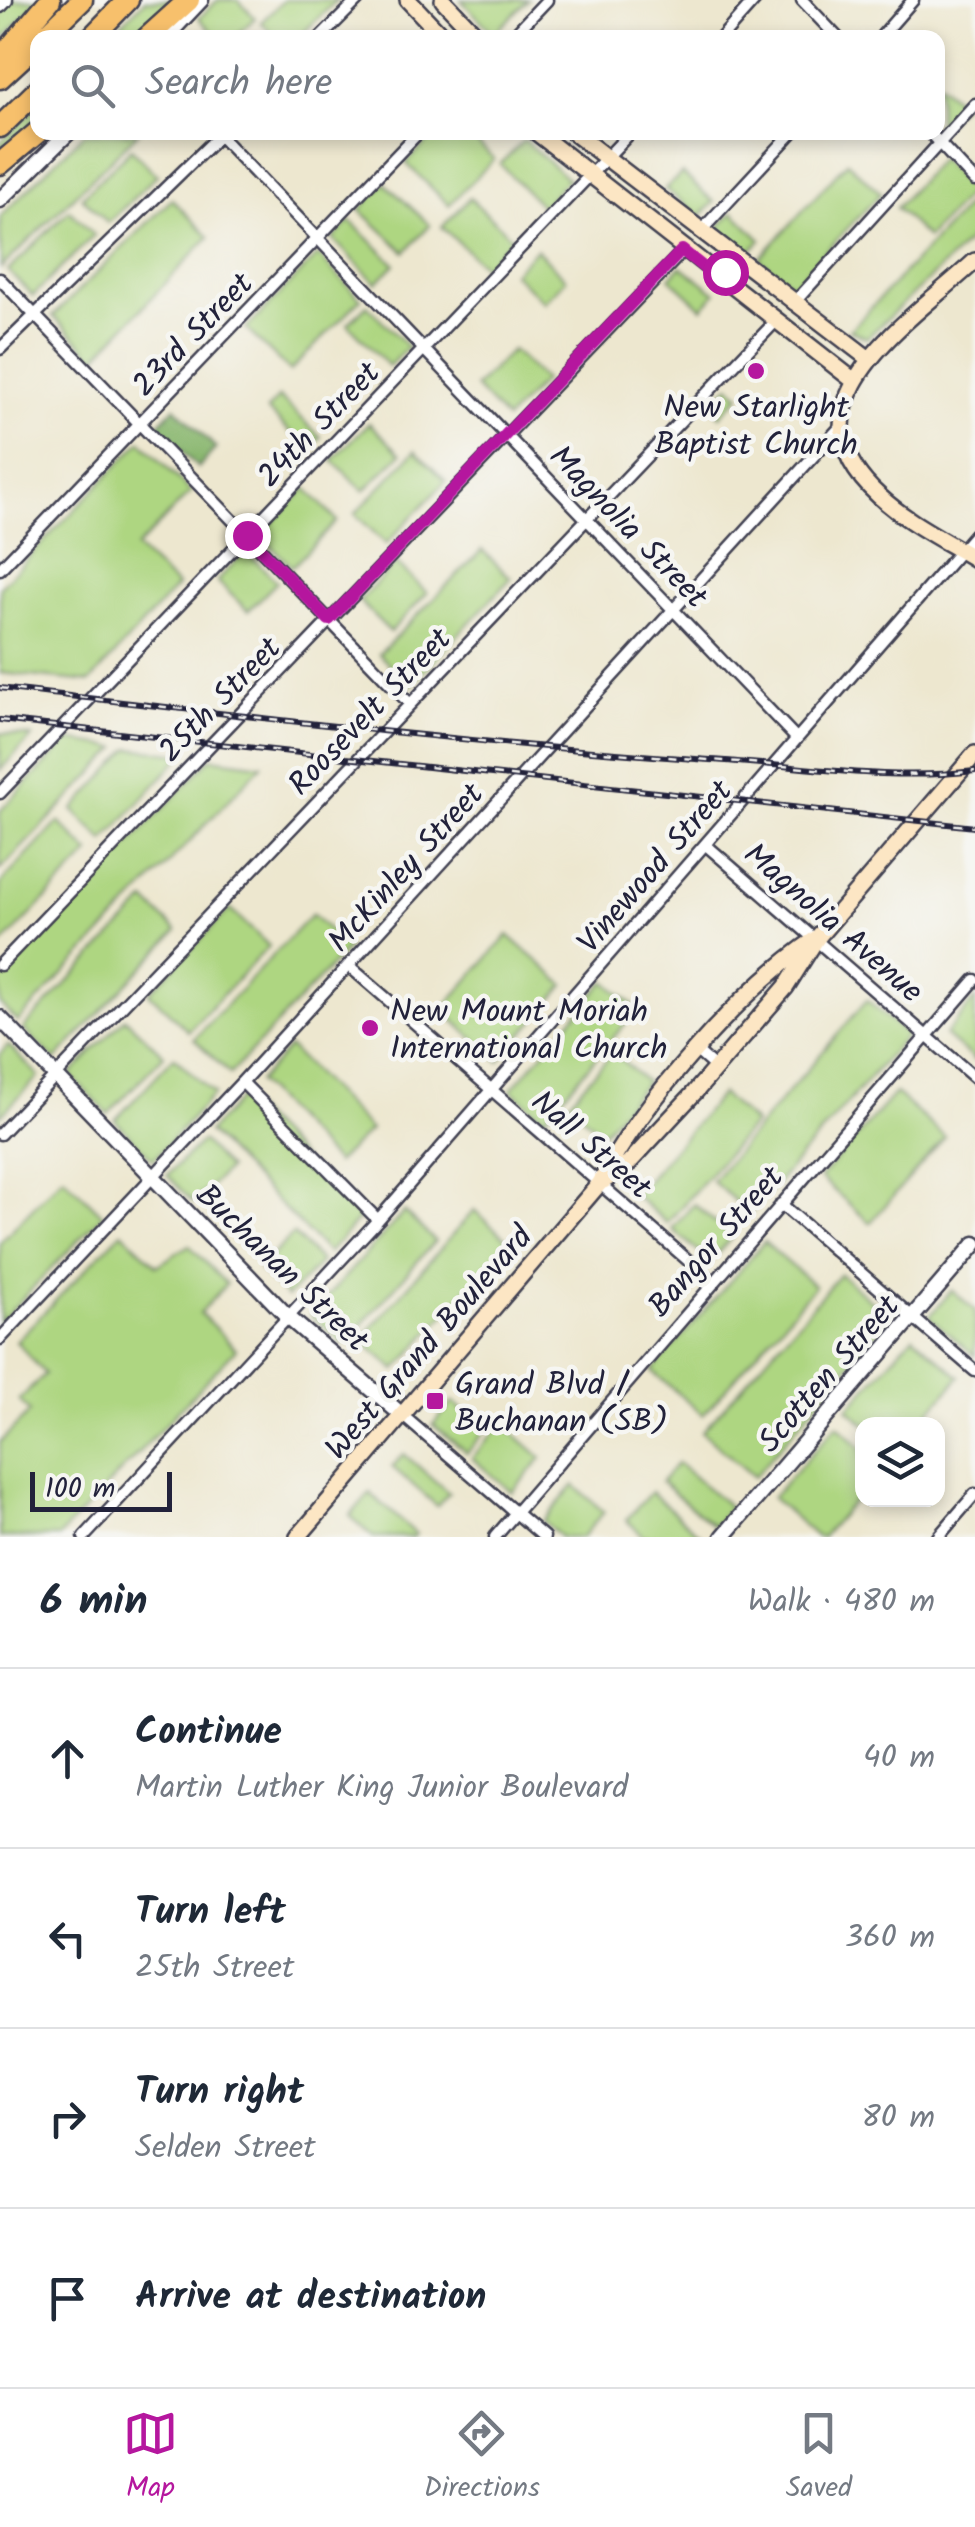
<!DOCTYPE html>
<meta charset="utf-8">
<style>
:root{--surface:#fff;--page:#f2f2f3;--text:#1f2937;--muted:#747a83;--line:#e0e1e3;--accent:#b5179e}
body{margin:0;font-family:Kalam,sans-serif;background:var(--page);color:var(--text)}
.controls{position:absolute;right:30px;bottom:30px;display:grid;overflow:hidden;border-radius:20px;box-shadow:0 5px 15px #0003}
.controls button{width:90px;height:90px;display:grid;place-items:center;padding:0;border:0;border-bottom:2px solid var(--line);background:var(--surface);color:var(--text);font:50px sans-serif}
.scale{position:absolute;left:30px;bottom:25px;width:142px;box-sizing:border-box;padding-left:10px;border:5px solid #22223b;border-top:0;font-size:28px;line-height:35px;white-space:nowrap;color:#22223b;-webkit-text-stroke:8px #f6f6f2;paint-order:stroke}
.stop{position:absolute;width:30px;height:30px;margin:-22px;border:8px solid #b5179e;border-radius:50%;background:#fff}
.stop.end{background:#b5179e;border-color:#fff;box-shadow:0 2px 10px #0008}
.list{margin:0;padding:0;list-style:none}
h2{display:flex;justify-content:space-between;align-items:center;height:130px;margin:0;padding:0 40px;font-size:42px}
h2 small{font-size:32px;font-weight:400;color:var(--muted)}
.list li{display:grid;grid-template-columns:65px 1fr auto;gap:30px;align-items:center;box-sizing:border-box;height:180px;padding:0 40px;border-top:2px solid var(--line)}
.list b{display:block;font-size:38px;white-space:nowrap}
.list p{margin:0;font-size:32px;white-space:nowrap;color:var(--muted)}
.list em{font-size:32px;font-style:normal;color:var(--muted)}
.icon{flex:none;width:55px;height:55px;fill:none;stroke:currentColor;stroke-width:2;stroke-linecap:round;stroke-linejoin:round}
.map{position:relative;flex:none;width:975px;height:1537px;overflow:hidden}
.search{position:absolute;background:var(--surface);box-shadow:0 5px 15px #0003;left:30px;right:30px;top:30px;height:110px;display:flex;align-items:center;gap:25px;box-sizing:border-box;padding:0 35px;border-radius:20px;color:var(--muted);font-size:38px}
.sheet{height:850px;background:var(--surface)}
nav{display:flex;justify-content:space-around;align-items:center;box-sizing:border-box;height:140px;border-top:2px solid var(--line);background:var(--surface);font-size:28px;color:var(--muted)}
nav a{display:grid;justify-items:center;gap:5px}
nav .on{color:var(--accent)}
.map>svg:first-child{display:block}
.green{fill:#aed681;stroke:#687c5e;stroke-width:2.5}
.forest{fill:#8ab76f;stroke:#566c55;stroke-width:2.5}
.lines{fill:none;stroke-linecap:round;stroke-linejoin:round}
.minor-casing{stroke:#404051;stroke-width:15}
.tertiary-casing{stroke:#404051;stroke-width:19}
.secondary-casing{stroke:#404051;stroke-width:20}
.motorway-casing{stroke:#404051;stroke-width:25}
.minor{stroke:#fff;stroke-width:10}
.tertiary{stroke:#fff;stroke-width:14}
.secondary{stroke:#fce6c4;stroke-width:15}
.motorway{stroke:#f7c06c;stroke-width:20}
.rail-casing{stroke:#22223b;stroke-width:6}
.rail{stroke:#f6f6f2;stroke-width:2.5;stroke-dasharray:8;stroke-linecap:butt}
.route{stroke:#b5179e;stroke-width:12}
.poi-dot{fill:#b5179e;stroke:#f6f6f2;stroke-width:4}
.labels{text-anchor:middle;stroke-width:9;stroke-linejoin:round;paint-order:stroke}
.street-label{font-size:32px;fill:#22223b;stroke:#f6f6f2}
.poi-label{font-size:32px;fill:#22223b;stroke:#f6f6f2;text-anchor:start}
</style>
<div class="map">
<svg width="975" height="1537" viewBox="0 0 975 1537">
<rect width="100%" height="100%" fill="#f6f6f2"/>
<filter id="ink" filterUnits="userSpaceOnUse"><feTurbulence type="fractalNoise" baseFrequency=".01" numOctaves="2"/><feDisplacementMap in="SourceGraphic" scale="20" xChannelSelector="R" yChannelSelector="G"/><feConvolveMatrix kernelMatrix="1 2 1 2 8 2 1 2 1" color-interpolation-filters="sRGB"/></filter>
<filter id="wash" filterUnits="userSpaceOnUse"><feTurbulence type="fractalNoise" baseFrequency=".0048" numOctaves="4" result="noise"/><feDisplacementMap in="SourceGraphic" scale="40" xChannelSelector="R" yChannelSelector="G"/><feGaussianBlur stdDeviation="2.25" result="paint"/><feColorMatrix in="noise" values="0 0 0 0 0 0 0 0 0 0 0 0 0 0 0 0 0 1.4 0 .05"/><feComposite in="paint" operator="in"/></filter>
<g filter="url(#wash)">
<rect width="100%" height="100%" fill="#ede7cf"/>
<path class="green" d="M12 0H38L0 43V12Z
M145 0H180L136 37 108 38Z
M218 0H238L255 18 235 37H217L199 18Z
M284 0H337L299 37H276L261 22Z
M461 0H528L494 34Z
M938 83 962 104 939 130 938 128Z
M37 106V119L0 152V143Z
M84 133H138L1 268 0 217Z
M436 133H467L494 159 449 205 406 163Z
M524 140 568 179 542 207 500 164Z
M131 149 157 175 108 223 82 197Z
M940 158 971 191 927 238 896 208Z
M847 162 881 193 793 286 759 259Z
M682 173 714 202 700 216 665 189Z
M385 183 430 225 405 252 360 210Z
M975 197V235L867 338 850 330Z
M470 198 512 238 484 267 442 227Z
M172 199 209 237 95 358 53 316Z
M69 210 94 235 33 296 8 271Z
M733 212 761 240 748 253 716 229Z
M350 221 395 264 376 283 333 239Z
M536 249 566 279 544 302 513 273Z
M318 255 361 299 290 371 246 329Z
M681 266 716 293 702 308 670 278Z
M367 305 408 347 389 366 348 324Z
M512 350 544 380 506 420 475 387Z
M730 385 740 395 720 416 710 405Z
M279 397 321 437 309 450 267 410Z
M369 423 401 454 364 491 332 460Z
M141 441 191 492 136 548 177 586 90 682 0 673V587Z
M415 451 446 481 386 544 355 514Z
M306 488 337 521 292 567 260 535Z
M482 550 511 578 410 686 379 654Z
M246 551 277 582 248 611 217 581Z
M396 563 427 593 390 632 359 601Z
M0 733 32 737 0 770Z
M69 740 118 748 0 870V811Z
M130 748 183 754 104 841 73 810Z
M211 758 262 765 18 1022 0 1004V980Z
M59 822 90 853 0 947V884Z
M146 901 177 931 55 1060 23 1029Z
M230 909 269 946 188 1031 149 993Z
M312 914 348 948 230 1074 194 1039Z
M508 935 565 985 499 1061 442 1010Z
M605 981 638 1009 544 1118 511 1090Z
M975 999V1061L945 1035Z
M867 1000 907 1035 750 1214 712 1181Z
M125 1018 164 1055 108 1114 70 1075Z
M8 1045 39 1076 0 1116V1054Z
M289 1047 370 1130 336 1163 258 1082Z
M613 1052 646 1082 602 1133 568 1103Z
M174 1057 214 1094 153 1160 115 1120Z
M895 1093 945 1137 870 1223 820 1178Z
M721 1094 754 1123 667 1223 634 1195Z
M241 1097 360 1218 328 1253 208 1132Z
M202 1141 228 1169 193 1203 167 1175Z
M63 1176 103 1215 0 1322V1242Z
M694 1204 732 1237 710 1262 672 1229Z
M474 1210 509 1241 396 1370 361 1340Z
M404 1212 435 1241 345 1344 310 1315Z
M122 1232 157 1266 189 1245 226 1284 200 1313 236 1349 59 1537H0V1442L30 1412 19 1400 45 1374 16 1341Z
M293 1234 321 1262 287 1297 259 1269Z
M764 1242 815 1286 703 1415 652 1371Z
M840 1274 890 1317 754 1477 702 1432Z
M952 1290 975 1310V1356L929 1317Z
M913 1336 960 1377 918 1424H865L848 1409Z
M453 1402 486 1430 467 1453 433 1425Z
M502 1423 542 1458 512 1492 472 1458Z
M837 1425 862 1448V1491L822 1537H817L772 1498Z
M404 1454 449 1493 437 1506 392 1467Z
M677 1463 730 1507 714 1526 661 1482Z
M574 1485 604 1512 582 1537H561L543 1521Z
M651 1492 702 1537H645L626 1520Z
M370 1493 416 1534 413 1537H373L350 1516Z"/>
<path class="forest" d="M175 407 216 448 198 468 157 426Z"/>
</g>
<g filter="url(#ink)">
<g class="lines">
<g class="minor-casing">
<path id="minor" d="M802 0 838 38
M320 38 358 0
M511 38 547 0
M721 38 755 0
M880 38 913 0
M216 132 797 739
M929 132 975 181
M700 232 793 132
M0 279 410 704
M793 304 975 104
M0 349 222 133
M0 569 419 132
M0 793 631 132
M706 845 975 1078
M0 965 683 251
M349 966 713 1282
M698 1052 716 1068
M242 1082 378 1220
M0 1134 775 322
M781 1204 975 1371
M0 1339 242 1082 842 425
M402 1415 544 1537
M84 1537 378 1220 975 534
M495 1537 975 980
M938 1537 975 1494"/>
</g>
<g class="tertiary-casing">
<path id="tertiary" d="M0 5 5 0
M165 38 201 0
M0 200 69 132
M0 1018 289 1318 402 1415
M723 1537 975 1244"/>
</g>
<g class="secondary-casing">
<path id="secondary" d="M408 0 444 38
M443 0 479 38
M536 132 853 380
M573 132 869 359
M975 261C912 320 777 403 879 496 907 522 942 539 975 559
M604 1181 628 1164 695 1092 786 987 817 938 975 754
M298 1537 600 1183C641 1103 742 988 817 938"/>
</g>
<g class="motorway-casing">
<path id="motorway" d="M43 38 82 0
M91 38 128 0
M147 38 189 0
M0 59 50 0
M0 78 38 43
M0 127 38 90
M0 164 38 132"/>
</g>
<use href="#minor" class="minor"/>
<use href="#tertiary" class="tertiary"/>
<use href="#secondary" class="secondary"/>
<use href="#motorway" class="motorway"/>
<g class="rail-casing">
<path id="rail" d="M0 688C236 715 473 744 710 760 799 765 886 782 975 771
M0 720 975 827"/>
</g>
<use href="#rail" class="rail"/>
</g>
</g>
<g class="lines" filter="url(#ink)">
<path class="route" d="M247 535 329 620 682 250 714 276 725 272"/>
</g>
<g class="poi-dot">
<circle cx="756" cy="371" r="10"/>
<circle cx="370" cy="1028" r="10"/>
<rect x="425" y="1391" width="20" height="20" rx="5"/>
</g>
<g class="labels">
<g class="street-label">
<text transform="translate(192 334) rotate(-46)" y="11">23rd Street</text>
<text transform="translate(318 424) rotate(-46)" y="11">24th Street</text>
<text transform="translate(629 526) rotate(46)" y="11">Magnolia Street</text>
<text transform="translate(219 699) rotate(-46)" y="11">25th Street</text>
<text transform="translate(369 711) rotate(-46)" y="11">Roosevelt Street</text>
<text transform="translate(654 866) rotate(-49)" y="11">Vinewood Street</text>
<text transform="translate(405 867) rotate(-48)" y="11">McKinley Street</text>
<text transform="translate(834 922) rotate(41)" y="11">Magnolia Avenue</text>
<text transform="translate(592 1144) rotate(41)" y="11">Nall Street</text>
<text transform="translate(715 1241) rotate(-49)" y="11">Bangor Street</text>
<text transform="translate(283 1267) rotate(44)" y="11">Buchanan Street</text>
<text transform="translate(428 1342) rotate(-49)" y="11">West Grand Boulevard</text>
<text transform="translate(828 1373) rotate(-49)" y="11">Scotten Street</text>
</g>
<g class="poi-label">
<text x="756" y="417" text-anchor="middle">New Starlight<tspan x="756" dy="37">Baptist Church</tspan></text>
<text x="390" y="1021">New Mount Moriah<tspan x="390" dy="37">International Church</tspan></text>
<text x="455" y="1394">Grand Blvd /<tspan x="455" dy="37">Buchanan (SB)</tspan></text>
</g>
</g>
</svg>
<div class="controls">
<button><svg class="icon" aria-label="layers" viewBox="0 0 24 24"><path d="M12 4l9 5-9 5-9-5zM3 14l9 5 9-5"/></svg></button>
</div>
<div class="scale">100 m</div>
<div class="stop" style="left:725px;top:272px"></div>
<div class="stop end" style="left:247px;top:535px"></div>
<div class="search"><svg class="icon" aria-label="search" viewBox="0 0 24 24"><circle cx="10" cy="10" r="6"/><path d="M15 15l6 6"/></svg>Search here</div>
</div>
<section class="sheet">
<h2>6 min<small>Walk · 480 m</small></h2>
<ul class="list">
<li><svg class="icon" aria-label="ahead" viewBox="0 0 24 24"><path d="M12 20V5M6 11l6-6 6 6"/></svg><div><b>Continue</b><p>Martin Luther King Junior Boulevard</p></div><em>40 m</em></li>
<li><svg class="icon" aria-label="left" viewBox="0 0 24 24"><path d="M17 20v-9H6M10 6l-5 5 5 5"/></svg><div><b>Turn left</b><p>25th Street</p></div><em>360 m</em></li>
<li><svg class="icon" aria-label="right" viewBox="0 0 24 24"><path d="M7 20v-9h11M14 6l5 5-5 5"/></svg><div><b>Turn right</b><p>Selden Street</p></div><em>80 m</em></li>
<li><svg class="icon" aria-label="arrive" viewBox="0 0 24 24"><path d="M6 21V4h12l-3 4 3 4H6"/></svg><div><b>Arrive at destination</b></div></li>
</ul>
</section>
<nav>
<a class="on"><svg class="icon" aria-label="map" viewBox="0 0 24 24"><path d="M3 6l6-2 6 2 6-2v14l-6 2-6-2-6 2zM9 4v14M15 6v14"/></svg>Map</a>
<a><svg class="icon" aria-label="directions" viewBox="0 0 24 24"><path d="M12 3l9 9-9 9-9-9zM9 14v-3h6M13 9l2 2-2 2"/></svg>Directions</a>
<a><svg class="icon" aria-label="saved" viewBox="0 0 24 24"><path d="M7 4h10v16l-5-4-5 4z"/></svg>Saved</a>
</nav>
